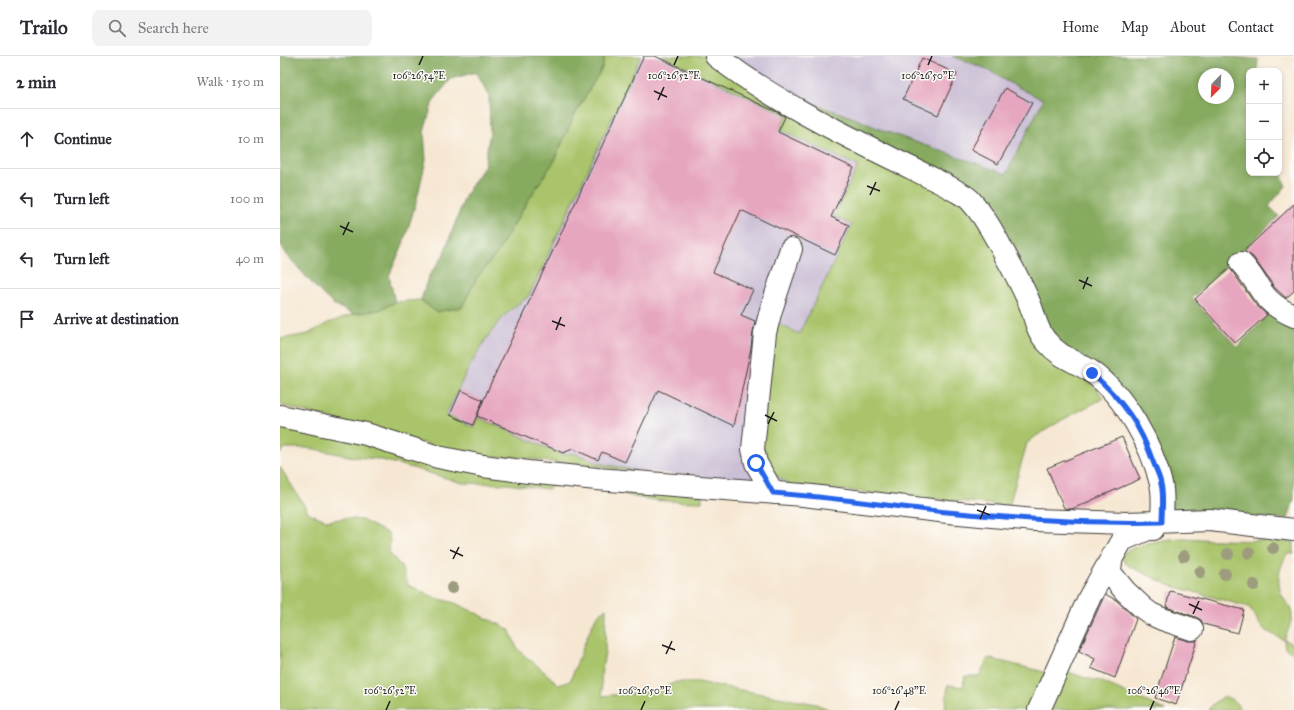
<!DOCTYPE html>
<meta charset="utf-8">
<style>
:root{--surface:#fff;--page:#f2f2f3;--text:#2b2b33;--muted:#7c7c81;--line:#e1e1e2}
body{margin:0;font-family:"IM FELL Great Primer",serif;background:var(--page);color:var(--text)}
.controls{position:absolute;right:12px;top:12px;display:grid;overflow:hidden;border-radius:8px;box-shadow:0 2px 6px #0003}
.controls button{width:36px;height:36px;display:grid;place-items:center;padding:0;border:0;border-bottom:1px solid var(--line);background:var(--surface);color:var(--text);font:20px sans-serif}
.compass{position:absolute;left:918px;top:12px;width:36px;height:36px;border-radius:50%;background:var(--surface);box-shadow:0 2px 6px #0003;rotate:204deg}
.stop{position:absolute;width:12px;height:12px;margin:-9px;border:3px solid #2563eb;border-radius:50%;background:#fff}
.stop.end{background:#2563eb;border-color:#fff;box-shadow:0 1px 4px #0008}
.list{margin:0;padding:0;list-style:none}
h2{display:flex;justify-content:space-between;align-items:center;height:52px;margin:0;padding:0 16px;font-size:17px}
h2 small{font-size:13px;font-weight:400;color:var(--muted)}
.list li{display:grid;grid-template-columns:26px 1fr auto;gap:12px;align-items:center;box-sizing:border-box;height:60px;padding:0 16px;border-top:1px solid var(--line)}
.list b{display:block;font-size:15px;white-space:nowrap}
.list em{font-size:13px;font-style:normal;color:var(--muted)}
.icon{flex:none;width:22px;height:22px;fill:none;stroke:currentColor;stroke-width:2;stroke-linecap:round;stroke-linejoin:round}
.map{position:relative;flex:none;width:1014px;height:654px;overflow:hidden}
header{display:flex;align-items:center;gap:24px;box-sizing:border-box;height:56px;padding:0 20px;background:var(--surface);border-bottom:1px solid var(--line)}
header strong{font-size:19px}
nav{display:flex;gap:22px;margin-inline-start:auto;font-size:14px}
.search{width:280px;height:36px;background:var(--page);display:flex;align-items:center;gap:10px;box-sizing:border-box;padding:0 14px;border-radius:8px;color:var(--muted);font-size:15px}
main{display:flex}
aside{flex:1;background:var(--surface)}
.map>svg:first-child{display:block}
.industrial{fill:#cbbfd6}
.green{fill:#a9c46a;stroke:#627043}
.forest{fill:#86aa5e;stroke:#51633d;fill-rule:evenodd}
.building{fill:#e6a6bf}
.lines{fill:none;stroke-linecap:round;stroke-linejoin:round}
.minor-casing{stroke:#3d3a37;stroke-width:24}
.minor{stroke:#fff;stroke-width:22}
.tree{fill:#9d9c7f}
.route{stroke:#2563eb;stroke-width:5}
.ticks{fill:none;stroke:#1c1c1c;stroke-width:1.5}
.ticks-label{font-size:10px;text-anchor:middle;fill:#1c1c1c;stroke:#fdfcf7;stroke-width:3;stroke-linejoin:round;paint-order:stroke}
</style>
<header>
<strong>Trailo</strong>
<div class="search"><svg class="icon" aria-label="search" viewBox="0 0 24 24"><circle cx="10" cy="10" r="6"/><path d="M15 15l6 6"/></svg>Search here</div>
<nav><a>Home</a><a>Map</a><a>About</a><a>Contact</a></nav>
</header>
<main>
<aside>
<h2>2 min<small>Walk · 150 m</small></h2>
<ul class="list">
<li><svg class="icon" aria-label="ahead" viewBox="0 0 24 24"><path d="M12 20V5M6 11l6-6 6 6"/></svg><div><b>Continue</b></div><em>10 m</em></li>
<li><svg class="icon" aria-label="left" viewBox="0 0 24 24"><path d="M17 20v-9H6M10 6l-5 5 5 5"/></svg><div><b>Turn left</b></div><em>100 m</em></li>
<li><svg class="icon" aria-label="left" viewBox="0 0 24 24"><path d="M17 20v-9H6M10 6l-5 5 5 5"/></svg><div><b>Turn left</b></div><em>40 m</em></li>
<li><svg class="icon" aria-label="arrive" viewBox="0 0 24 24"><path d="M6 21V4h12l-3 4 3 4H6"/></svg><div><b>Arrive at destination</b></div></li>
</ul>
</aside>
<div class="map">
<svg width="1014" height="654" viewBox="0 0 1014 654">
<rect width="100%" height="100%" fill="#fdfcf7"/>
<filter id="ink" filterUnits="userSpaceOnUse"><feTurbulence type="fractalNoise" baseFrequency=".025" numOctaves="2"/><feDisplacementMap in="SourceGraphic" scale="8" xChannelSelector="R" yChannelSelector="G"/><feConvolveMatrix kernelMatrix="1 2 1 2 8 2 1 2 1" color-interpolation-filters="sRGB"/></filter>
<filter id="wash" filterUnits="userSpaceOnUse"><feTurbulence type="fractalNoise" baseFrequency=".012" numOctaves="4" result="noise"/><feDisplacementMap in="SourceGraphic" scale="16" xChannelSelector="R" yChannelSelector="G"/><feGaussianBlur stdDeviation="0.9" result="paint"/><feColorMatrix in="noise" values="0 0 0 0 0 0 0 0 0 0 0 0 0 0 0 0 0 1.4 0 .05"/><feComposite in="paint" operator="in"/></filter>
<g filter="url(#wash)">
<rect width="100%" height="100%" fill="#f6e7d2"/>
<path class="industrial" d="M361 0H381L507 59 500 74 578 110 554 159 572 169 519 278 493 265 510 429 357 415 318 407 294 397 282 399 198 361 194 372 166 359 196 298 213 273 226 258 249 240Z
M446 0H672L707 13 724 24 763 44 727 118 683 102 651 92 606 76 574 62 546 51 521 45Z"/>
<path class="green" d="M325 0H361L249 240C241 246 232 252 225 259 198 288 183 324 166 359L193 371 198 361 282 399 294 397 318 407 357 415 334 413 305 408 269 406 239 401H211L169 394 0 349V283L28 278 48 267 74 258 99 254 115 246 141 244 156 256 182 251 197 222 217 197 247 146 274 105 294 60 322 12Z
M381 0H430L682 144 807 320 824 342 782 364 756 380 747 387 729 450 510 429 496 419 486 408 481 395 493 265 519 278 572 169 554 160 578 110 500 74 507 59Z
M0 370 279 427 268 433 227 428 182 427 133 412 98 403 74 401 29 392H5L0 398Z
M0 411 29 457 48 465 64 462 82 464 109 478 110 486 109 497 121 510 128 529 156 542 175 547 229 573 237 592 244 599 260 612 279 629 290 625 307 581 316 561 326 552 325 596 321 619 322 640 366 636 380 633 396 626H418L536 648 550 654H0Z
M328 430 422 439V446C394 445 352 447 328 430Z
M900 482C914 482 927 484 940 484 965 485 989 484 1014 486V498H1007C999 512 995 528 1004 543 1007 548 1012 553 1012 560 1011 568 1007 577 1004 584L1014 588V598L1005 592 1004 584C996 580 986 576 980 569 975 562 975 556 968 551L889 529 849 510 843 505 842 498C860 487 880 484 900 482Z
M708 602 768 617 751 654H665L668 629 683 631 685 620H699Z
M780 617H792L805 622 820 625 885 654H764Z
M944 641C953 643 957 646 960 654H928L935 646Z"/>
<path class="forest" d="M0 0H325L322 12 294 60 274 105 247 146 217 197 197 222 182 251 156 256 141 244 148 221 163 200 186 138 204 111 210 76 209 40 196 16 171 23 153 45 144 76 146 104 136 147 123 188 109 220 115 246 99 254 74 258 54 249 37 233 7 199 0 187Z
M672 0H948V1L978 3 977 15H969V117H999V114L1006 130 989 150 999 160 912 242 957 291 992 255 1014 266V443L1008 463 890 457 864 368 780 293 710 159 521 45C539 50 557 55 574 62 587 67 600 74 613 78 651 92 689 104 726 118L763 44 724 24 707 13ZM924 18H948V42H924Z"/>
<g id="blocks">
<path class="building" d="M364 0H375L499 57 505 61 498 76 574 112 551 161 569 169 555 199 461 154 433 216 473 234 461 259 475 265 473 276 471 292 454 370 378 334 345 406 322 396 318 404 293 393 283 397 197 360 210 329Z
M642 2 677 18 658 59 623 43Z
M725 32 752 47 718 108 691 94Z
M1014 148V235L1006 242 995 232 973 201 964 195Z
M950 212 975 248 987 259 955 287 915 243Z
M181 334 203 344 193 369 170 359Z
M842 381 860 423 792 453 784 452 767 412Z
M890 535 964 554 958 577 923 568 921 564 916 561 886 551Z
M825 538 836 544 856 563 835 622 811 612 815 603 799 595Z
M895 581 908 585H914L917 584 896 649 875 642Z"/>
</g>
</g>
<g filter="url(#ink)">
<use href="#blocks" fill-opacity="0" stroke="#3d3a37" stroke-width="1"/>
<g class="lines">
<g class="minor-casing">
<path id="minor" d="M436 0C490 42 552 73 613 103 633 113 652 122 671 132 677 136 684 139 689 143 704 159 714 178 724 197 733 213 742 229 749 246 755 259 756 275 767 286 780 302 796 305 812 316 845 340 872 389 881 428 884 439 882 454 882 466
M961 207C968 214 973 222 978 230 987 245 998 253 1014 260
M0 360 86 378 158 401 203 410 248 416 317 423 523 439 668 456 755 464 846 467 930 464 1014 474
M493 437 476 407 473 393 485 277 491 254 511 193
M832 500 830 513 831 518 845 535 863 552 871 558 882 563 912 573
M759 654 809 542 842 484 868 473H873"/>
</g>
<use href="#minor" class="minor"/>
</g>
<g class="tree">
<circle cx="993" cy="492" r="6"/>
<circle cx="969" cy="497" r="6"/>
<circle cx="948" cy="498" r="6"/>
<circle cx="904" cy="500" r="6"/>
<circle cx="920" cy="516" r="6"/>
<circle cx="945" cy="518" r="6"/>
<circle cx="974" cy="529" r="6"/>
<circle cx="172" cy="532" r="6"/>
</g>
</g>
<g class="lines" filter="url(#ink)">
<path class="route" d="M476 407 493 437C551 441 609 450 667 456 739 463 810 468 882 466 882 454 884 439 881 428 880 421 876 414 874 408 860 368 843 345 812 317"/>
</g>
<path class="ticks" d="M139 9 143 0M394 9 398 0M648 9 652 0M374 35 387 41M378 44 384 31M587 130 600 135M590 139 596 126M60 170 73 176M63 179 69 166M799 224 812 230M803 233 808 221M272 265 285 270M276 274 281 261M485 359 497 365M488 368 494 356M697 454 710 459M700 463 706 450M170 494 183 500M173 503 179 491M909 548 922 554M913 558 919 545M382 589 395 594M386 598 392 585M106 654 110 645M361 654 365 645M615 654 619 645M870 654 874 645"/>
<g class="ticks-label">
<text x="139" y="23">106°26'54"E</text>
<text x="394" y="23">106°26'52"E</text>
<text x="648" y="23">106°26'50"E</text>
<text x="110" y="638">106°26'52"E</text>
<text x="365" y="638">106°26'50"E</text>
<text x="619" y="638">106°26'48"E</text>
<text x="874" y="638">106°26'46"E</text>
</g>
</svg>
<div class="controls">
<button>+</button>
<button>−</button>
<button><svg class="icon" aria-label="locate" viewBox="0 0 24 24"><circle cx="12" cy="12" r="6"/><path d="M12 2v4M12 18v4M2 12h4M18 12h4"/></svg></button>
</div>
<svg class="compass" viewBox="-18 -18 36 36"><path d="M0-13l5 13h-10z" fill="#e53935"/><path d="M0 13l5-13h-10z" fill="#7c7c81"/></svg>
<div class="stop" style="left:476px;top:407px"></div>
<div class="stop end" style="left:812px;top:317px"></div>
</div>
</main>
